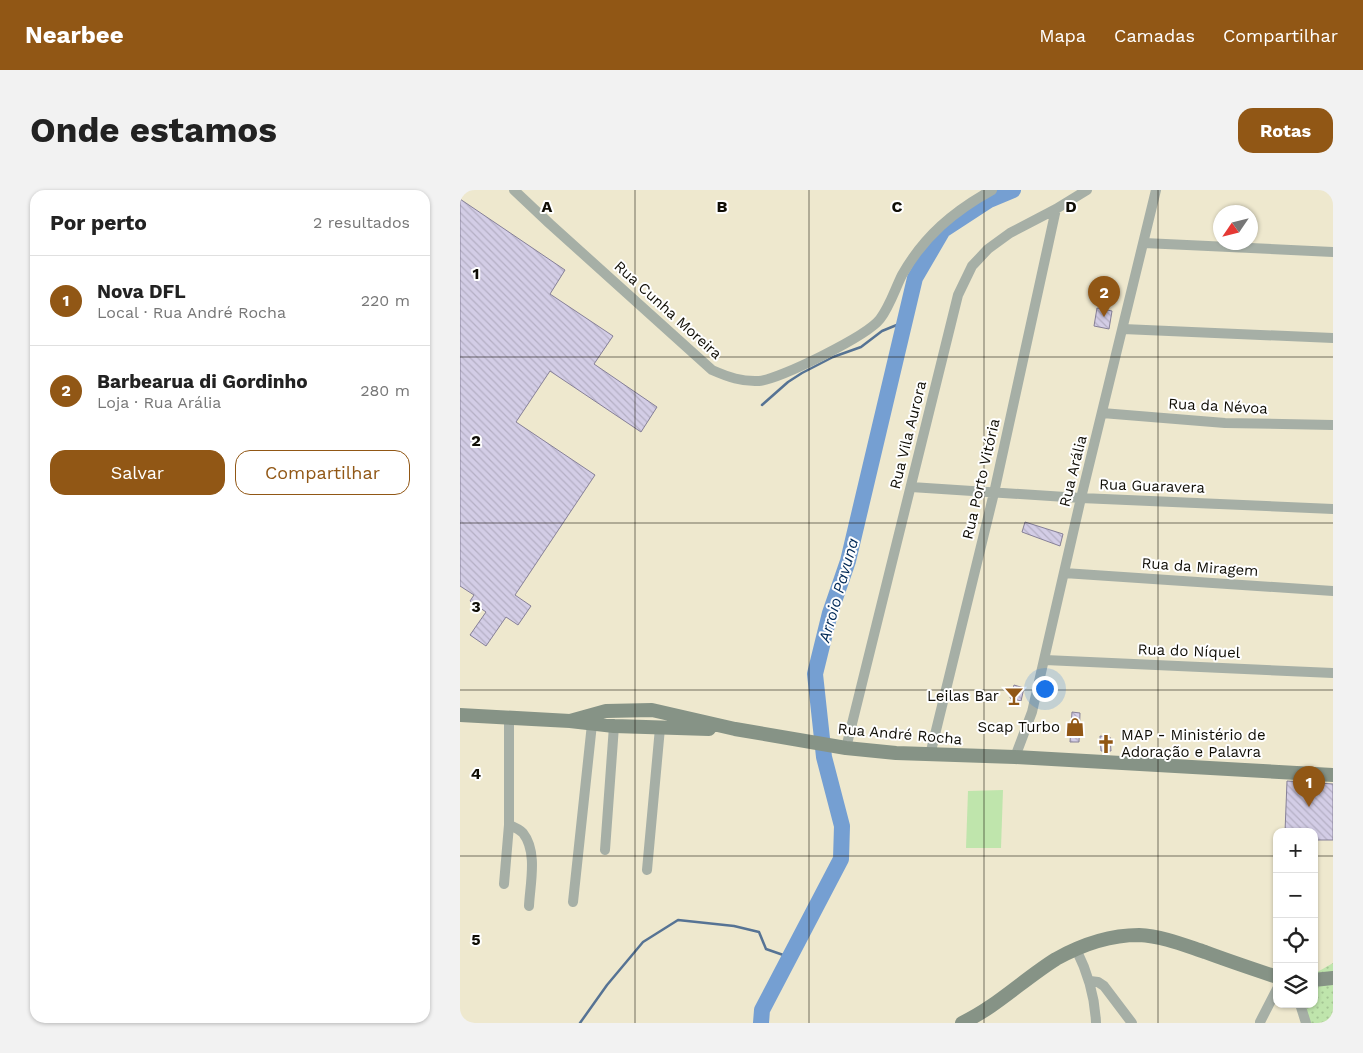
<!DOCTYPE html>
<html lang="pt">
<meta charset="utf-8">
<style>
:root{--surface:#fff;--page:#f2f2f2;--text:#222;--muted:#767676;--line:#e0e0e0;--accent:#915715}
body{margin:0;font-family:"Work Sans",sans-serif;background:var(--page);color:var(--text)}
.controls{position:absolute;right:15px;bottom:15px;display:grid;overflow:hidden;border-radius:10px;box-shadow:0 1px 4px #0004}
.controls button{width:45px;height:45px;display:grid;place-items:center;padding:0;border:0;border-bottom:1px solid var(--line);background:var(--surface);color:var(--text);font:25px sans-serif}
.compass{position:absolute;left:753px;top:15px;width:45px;height:45px;border-radius:50%;background:var(--surface);box-shadow:0 1px 4px #0004;rotate:235deg}
.you{position:absolute;left:584px;top:498px;width:18px;height:18px;margin:-12px;border:4px solid #fff;border-radius:50%;background:#1a73e8;box-shadow:0 0 0 8px #1a73e833}
.badge{display:grid;place-items:center;width:32px;height:32px;border-radius:50%;background:var(--accent);color:#fff;font-size:16px;font-weight:700}
.pin{position:absolute;translate:-50% -41px;filter:drop-shadow(0 1px 2px #0008)}
.pin::after{content:'';position:absolute;top:26px;width:18px;height:15px;background:inherit;clip-path:polygon(0 0,100% 0,50% 100%)}
.list{margin:0;padding:0;list-style:none}
h2{display:flex;justify-content:space-between;align-items:center;height:65px;margin:0;padding:0 20px;font-size:21px}
h2 small{font-size:16px;font-weight:400;color:var(--muted)}
.list li{display:grid;grid-template-columns:32px 1fr auto;gap:15px;align-items:center;box-sizing:border-box;height:90px;padding:0 20px;border-top:1px solid var(--line)}
.list b{display:block;font-size:19px;white-space:nowrap}
.list p{margin:0;font-size:16px;white-space:nowrap;color:var(--muted)}
.list em{font-size:16px;font-style:normal;color:var(--muted)}
.actions{display:flex;gap:10px;padding:15px 20px}
.actions a{flex:1;padding:11px 0;border:1px solid var(--accent);border-radius:15px;text-align:center;font-size:18px;color:var(--accent)}
.actions .main{background:var(--accent);color:#fff}
.icon{flex:none;width:28px;height:28px;fill:none;stroke:currentColor;stroke-width:2;stroke-linecap:round;stroke-linejoin:round}
.map{position:relative;flex:none;width:873px;height:833px;overflow:hidden;border-radius:15px}
header{display:flex;align-items:center;gap:30px;box-sizing:border-box;height:70px;padding:0 25px;background:var(--accent);color:#fff}
header strong{font-size:24px}
nav{display:flex;gap:28px;margin-inline-start:auto;font-size:18px}
.intro{display:flex;align-items:center;justify-content:space-between;box-sizing:border-box;height:120px;padding:0 30px}
h1{margin:0;font-size:35px}
.button{padding:12px 22px;border-radius:15px;background:var(--accent);color:#fff;font-size:18px;font-weight:700}
main{display:flex;gap:30px;padding:0 30px}
aside{flex:1;background:var(--surface);border-radius:15px;box-shadow:0 1px 4px #0004}
.map>svg:first-child{display:block}
.grass{fill:#bfe5ac}
.park{fill:url(#park-dots)}
.lines{fill:none;stroke-linecap:round;stroke-linejoin:round}
.stream{stroke:#567394;stroke-width:2.5}
.river{stroke:#759fd2;stroke-width:16}
.building{fill:url(#building-back-hatch);stroke:#868097}
.street{stroke:#a6afa6;stroke-width:10}
.secondary{stroke:#869386;stroke-width:14}
.grid{fill:none;stroke:#0f0d05;stroke-width:1;stroke-opacity:0.55}
.labels{text-anchor:middle;stroke-width:4;stroke-linejoin:round;paint-order:stroke}
.street-label{font-size:15px;fill:#0f0d05;stroke:#fff}
.poi-label{font-size:15px;fill:#0f0d05;stroke:#fff;text-anchor:end}
.water-label{font-size:16px;font-style:italic;fill:#002957;stroke:#fff}
.grid-label{font-size:16px;text-anchor:middle;font-weight:bold;fill:#0f0d05;stroke:#fff;stroke-width:4;stroke-linejoin:round;paint-order:stroke}
</style>
<header>
<strong>Nearbee</strong>
<nav><a>Mapa</a><a>Camadas</a><a>Compartilhar</a></nav>
</header>
<div class="intro"><h1>Onde estamos</h1><a class="button">Rotas</a></div>
<main>
<aside>
<h2>Por perto<small>2 resultados</small></h2>
<ul class="list">
<li><span class="badge">1</span><div><b>Nova DFL</b><p>Local · Rua André Rocha</p></div><em>220 m</em></li>
<li><span class="badge">2</span><div><b>Barbearua di Gordinho</b><p>Loja · Rua Arália</p></div><em>280 m</em></li>
</ul>
<div class="actions"><a class="main">Salvar</a><a>Compartilhar</a></div>
</aside>
<div class="map">
<svg width="873" height="833" viewBox="0 0 873 833">
<defs>
<pattern id="park-dots" width="8" height="8" patternUnits="userSpaceOnUse" patternTransform="scale(1.25)"><rect width="8" height="8" fill="#bfe5ac"/><path d="M2 2h.1M6 6h.1" fill="none" stroke="#a3c392" stroke-width="1.8" stroke-linecap="round"/></pattern>
<pattern id="building-back-hatch" width="6" height="6" patternUnits="userSpaceOnUse" patternTransform="scale(1.25)"><rect width="6" height="6" fill="#d3cde6"/><path d="M-1 5l2 2M0 0l6 6M5-1l2 2" fill="none" stroke="#b4afc4"/></pattern>
</defs>
<rect width="100%" height="100%" fill="#eee8ce"/>
<path class="grass" d="M543 600 541 658H506L508 601Z"/>
<path class="park" d="M873 773V833H847L842 814H854V784Z"/>
<g class="lines">
<path class="stream" d="M302 215 328 192 342 183 373 167 401 157 422 141 444 132
M120 833 147 795 183 752 218 730 274 736 299 742 306 759 329 767"/>
<path class="river" d="M301 833 302 820 381 669 382 636 364 567 355 484 370 423 388 371 455 88 483 40 529 10 553 0"/>
</g>
<path class="building" d="M0 9 105 80 90 104 153 146 134 174 197 217 181 242 90 181 56 232 135 285 55 405 71 416 58 435 46 427 26 456 10 445 26 422 10 411 14 405 0 396Z
M637 118 652 121 649 139 634 136Z
M565 332 603 344 600 356 562 342Z
M554 495 564 498 561 511 550 508Z
M612 522 620 523 619 552H610Z
M640 546 650 547 651 561H641Z
M827 591 873 594V650H854V642H825Z"/>
<g class="lines">
<path class="street" d="M54 0 90 34 252 180C268 187 282 192 299 191 320 189 407 146 420 129 430 116 435 99 442 85 464 46 494 21 532 0
M684 53 873 62
M663 139 873 148
M642 223 765 233 873 235
M451 297 621 308 873 319
M604 383 873 401
M585 470 873 483
M386 558 498 105 512 76 528 59 550 43 596 19 627 0
M470 565 534 303 596 19
M555 567 572 522 621 308 696 0
M49 635C54 637 59 639 63 643 78 662 70 694 69 716
M145 660 154 536
M187 680 200 538
M44 694 49 635V527
M113 712 132 534
M616 759C628 783 635 806 636 833
M630 791 638 792 644 796 672 833
M840 814 846 833
M800 832 817 799"/>
<path class="secondary" d="M0 525 110 531 154 536 249 539
M110 531 146 521 192 520 275 539 386 558 436 563 555 567 873 585
M854 790 873 788
M502 833C536 817 564 789 596 769 621 755 650 745 679 745 702 746 724 755 745 762 769 771 793 779 817 787"/>
</g>
<path class="grid" d="M175 0V833M349 0V833M524 0V833M698 0V833M0 167H873M0 333H873M0 500H873M0 666H817M854 666H873"/>
<defs>
<g id="bar-bare" transform="scale(1.5)"><path d="M-6-5H6L.8 .8V4.5H3.5V6h-7V4.5H-.8V.8Z" fill="#915715" stroke="#fff" stroke-width="2.5" paint-order="stroke"/></g>
<g id="shop-bare" transform="scale(1.5)"><path d="M-5-2.5h2.3a2.7 3.5 0 0 1 5.4 0H5L5.5 6h-11ZM-1.5-2.5h3a1.5 2.3 0 0 0-3 0Z" fill="#915715" stroke="#fff" stroke-width="2.5" paint-order="stroke"/></g>
<g id="church-bare" transform="scale(1.5)"><path d="M-1.2-6h2.4v3.5h3.3v2.4h-3.3V6h-2.4V-.1h-3.3v-2.4h3.3Z" fill="#915715" stroke="#fff" stroke-width="2.5" paint-order="stroke"/></g>
</defs>
<g fill-rule="evenodd">
<use href="#bar-bare" x="554" y="506"/>
<use href="#shop-bare" x="615" y="537"/>
<use href="#church-bare" x="646" y="554"/>
</g>
<g class="labels">
<g class="street-label">
<text transform="translate(208 120) rotate(42)" y="5">Rua Cunha Moreira</text>
<text transform="translate(758 216) rotate(3)" y="5">Rua da Névoa</text>
<text transform="translate(448 245) rotate(-76)" y="5">Rua Vila Aurora</text>
<text transform="translate(613 281) rotate(-76)" y="5">Rua Arália</text>
<text transform="translate(521 289) rotate(-77)" y="5">Rua Porto Vitória</text>
<text transform="translate(692 296) rotate(2)" y="5">Rua Guaravera</text>
<text transform="translate(740 377) rotate(4)" y="5">Rua da Miragem</text>
<text transform="translate(729 461) rotate(2)" y="5">Rua do Níquel</text>
<text transform="translate(440 544) rotate(5)" y="5">Rua André Rocha</text>
</g>
<g class="poi-label">
<text x="539" y="511">Leilas Bar</text>
<text x="600" y="542">Scap Turbo</text>
<text x="661" y="550" text-anchor="start">MAP - Ministério de<tspan x="661" dy="17">Adoração e Palavra</tspan></text>
</g>
<g class="water-label">
<text transform="translate(378 400) rotate(-74)" y="6">Arroio Pavuna</text>
</g>
</g>
<g class="grid-label">
<text x="87" y="22">A</text>
<text x="262" y="22">B</text>
<text x="437" y="22">C</text>
<text x="611" y="22">D</text>
<text x="16" y="89">1</text>
<text x="16" y="256">2</text>
<text x="16" y="422">3</text>
<text x="16" y="589">4</text>
<text x="16" y="755">5</text>
</g>
</svg>
<div class="controls">
<button>+</button>
<button>−</button>
<button><svg class="icon" aria-label="locate" viewBox="0 0 24 24"><circle cx="12" cy="12" r="6"/><path d="M12 2v4M12 18v4M2 12h4M18 12h4"/></svg></button>
<button><svg class="icon" aria-label="layers" viewBox="0 0 24 24"><path d="M12 4l9 5-9 5-9-5zM3 14l9 5 9-5"/></svg></button>
</div>
<svg class="compass" viewBox="-18 -18 36 36"><path d="M0-13l5 13h-10z" fill="#e53935"/><path d="M0 13l5-13h-10z" fill="#767676"/></svg>
<div class="you"></div>
<div class="pin badge" style="left:849px;top:617px">1</div>
<div class="pin badge" style="left:644px;top:127px">2</div>
</div>
</main>
